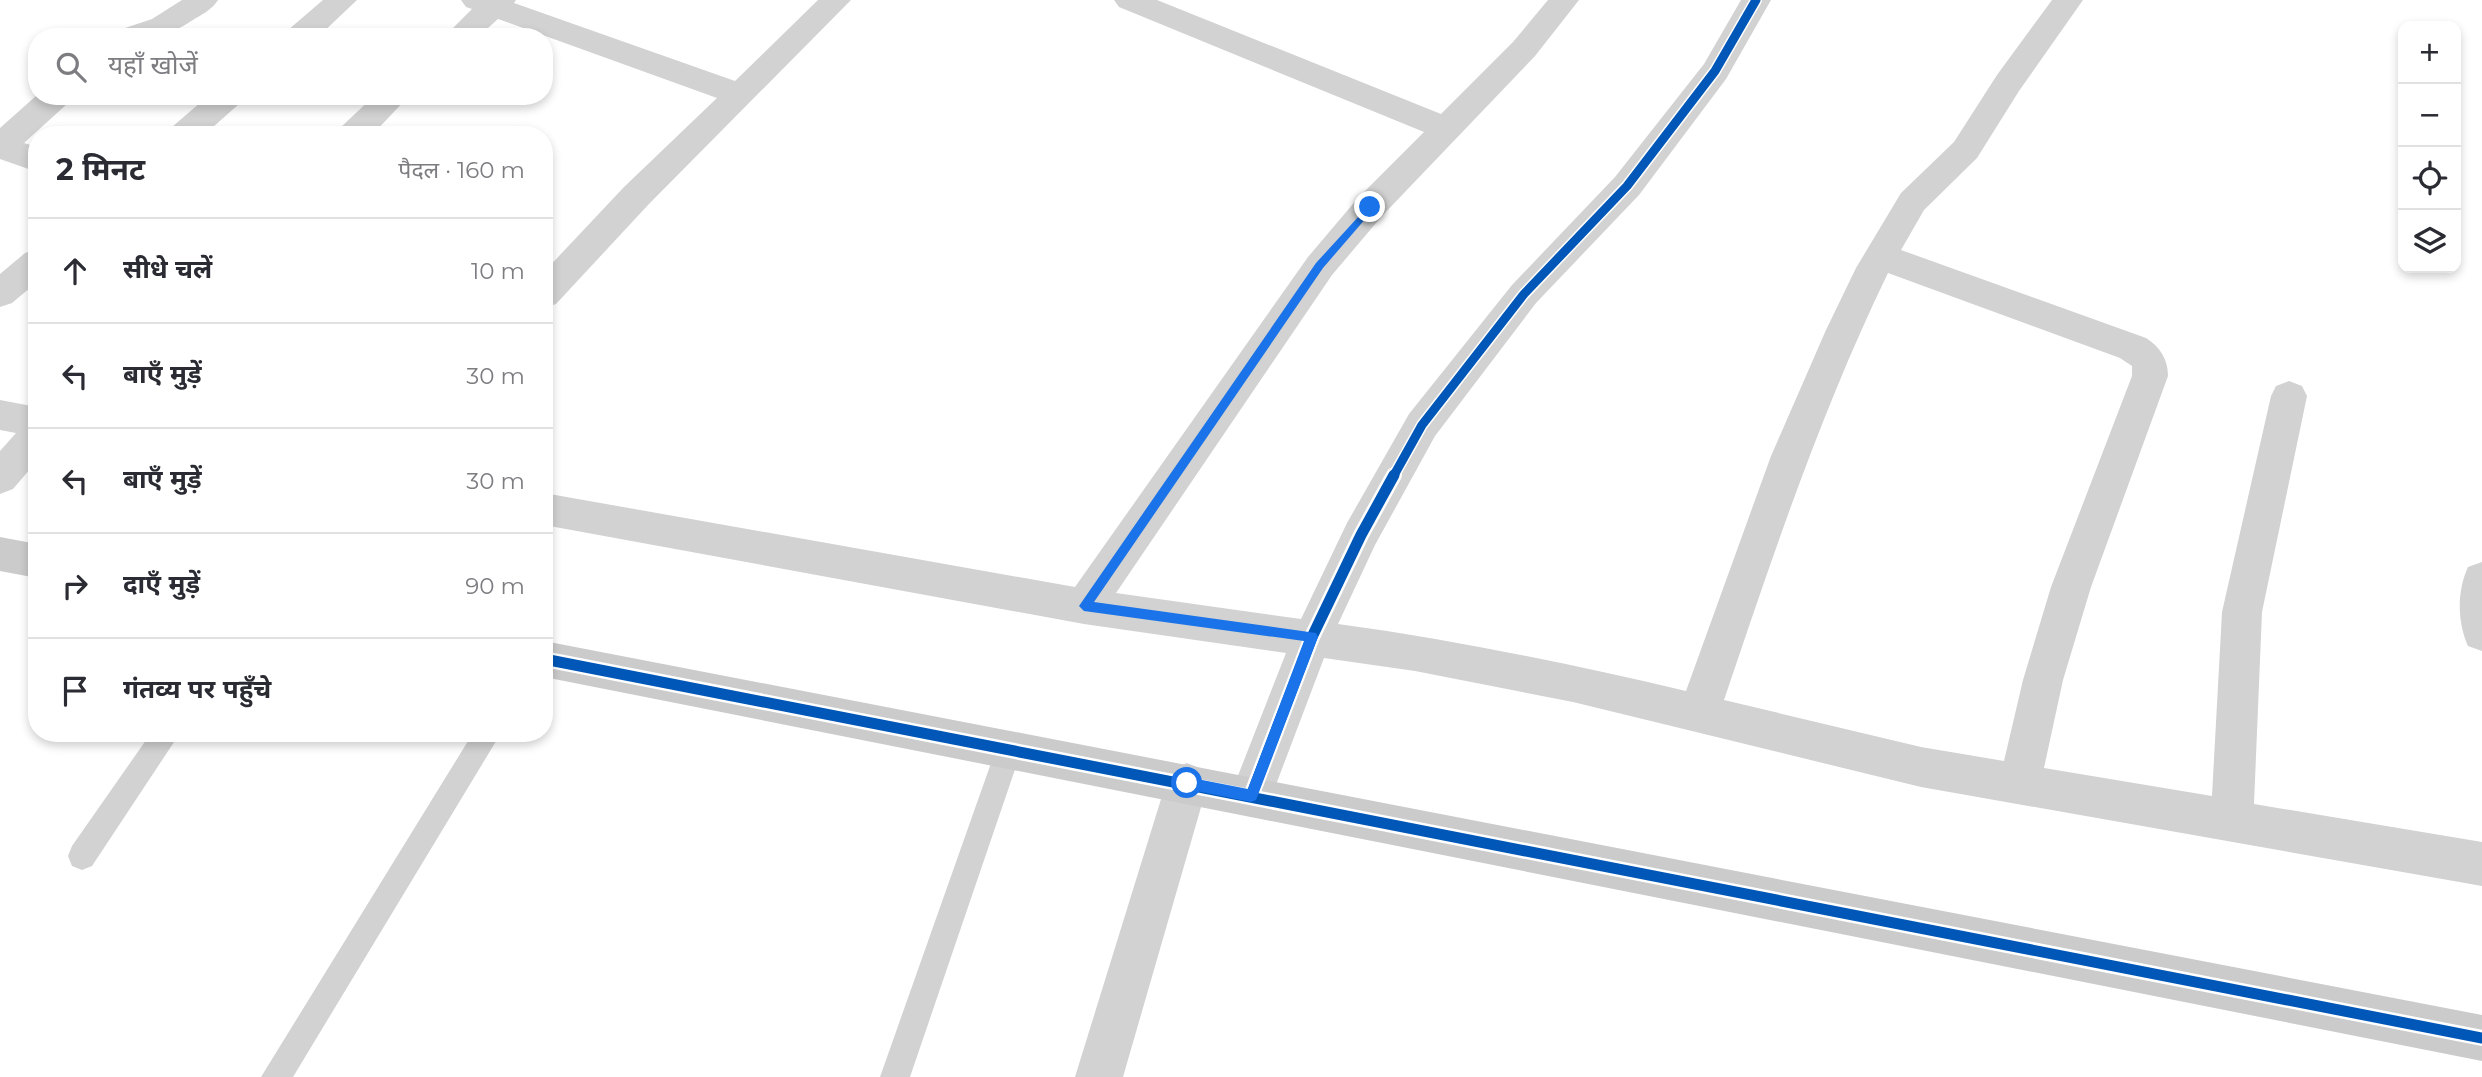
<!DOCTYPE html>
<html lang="hi">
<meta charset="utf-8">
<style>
:root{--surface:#fff;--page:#f7f7f7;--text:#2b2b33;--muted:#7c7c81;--line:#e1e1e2}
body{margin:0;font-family:Montserrat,"Noto Sans Devanagari",sans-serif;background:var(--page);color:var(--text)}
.controls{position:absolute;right:21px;top:21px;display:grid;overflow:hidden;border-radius:14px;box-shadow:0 4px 10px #0003}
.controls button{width:63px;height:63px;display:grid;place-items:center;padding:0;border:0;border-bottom:2px solid var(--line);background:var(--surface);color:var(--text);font:35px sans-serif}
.stop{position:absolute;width:21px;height:21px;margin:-16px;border:5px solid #1a73e8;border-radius:50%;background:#fff}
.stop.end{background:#1a73e8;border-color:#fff;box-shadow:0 2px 7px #0008}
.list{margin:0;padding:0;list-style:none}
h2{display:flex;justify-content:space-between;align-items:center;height:91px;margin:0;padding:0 28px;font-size:30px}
h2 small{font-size:23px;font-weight:400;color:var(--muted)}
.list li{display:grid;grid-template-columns:46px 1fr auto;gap:21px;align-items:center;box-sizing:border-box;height:105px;padding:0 28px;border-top:2px solid var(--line)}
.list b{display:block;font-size:26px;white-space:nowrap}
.list em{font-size:23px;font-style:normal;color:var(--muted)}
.icon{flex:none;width:38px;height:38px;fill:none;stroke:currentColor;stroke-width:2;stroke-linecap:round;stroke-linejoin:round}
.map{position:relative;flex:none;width:2482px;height:1077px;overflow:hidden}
.search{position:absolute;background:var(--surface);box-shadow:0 4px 10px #0003;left:28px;top:28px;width:525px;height:77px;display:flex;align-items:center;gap:18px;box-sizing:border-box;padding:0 24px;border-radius:28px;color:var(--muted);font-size:26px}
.panel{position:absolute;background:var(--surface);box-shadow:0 4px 10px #0003;left:28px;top:126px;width:525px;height:616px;border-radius:28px}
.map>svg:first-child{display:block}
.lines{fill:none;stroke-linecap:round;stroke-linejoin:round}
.lane{fill:#d2d2d2;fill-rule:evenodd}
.street{fill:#d2d2d2;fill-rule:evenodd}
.secondary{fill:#cbcbcb;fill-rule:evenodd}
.cycleway-far1-casing{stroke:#fff;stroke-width:12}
.cycleway-casing{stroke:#fff;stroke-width:16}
.cycleway-far1{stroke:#0057b8;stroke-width:9}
.cycleway{stroke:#0057b8;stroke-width:11}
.route{fill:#1a73e8}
</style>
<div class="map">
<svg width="2482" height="1077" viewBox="0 0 2482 1077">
<rect width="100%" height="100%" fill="#fff"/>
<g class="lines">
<path class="lane" d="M151 733H180L92 866 82 870 72 866 68 856 72 846Z
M473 733H501L293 1077H261Z
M1009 736 1018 740 1022 749 910 1077H880L996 749 1000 740Z"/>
<path class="street" d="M182 0H218C212 9 205 13 196 18 163 40 153 37 115 37L119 30 152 19Z
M323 0H357L318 37H284L288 30Z
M461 0H516L514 3 735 81 818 0H851L648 205 556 304 544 308V272L624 187 717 98 498 19 478 37H444L472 9 466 7Z
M1114 0H1157L1441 114 1513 42 1548 0H1579L1535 56 1382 216 1332 275 1116 593 1301 619 1347 523 1409 414 1512 285 1615 177 1704 64 1741 0H1771L1726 79 1639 195 1536 303 1435 436 1375 545 1338 624C1456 640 1571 664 1686 691L1771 456 1826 330 1856 268 1901 193 1954 142 1997 75 2052 0H2083L2019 91 1977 158 1924 210 1901 250 2146 338C2160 347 2168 359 2168 376L2091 587 2063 680 2044 768 2212 796 2222 612 2271 396 2276 386 2289 381 2302 386 2307 396 2262 612 2254 804 2482 842V886L1921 787 1573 702 1415 671 1324 658 1266 811 1251 817 1236 811 1230 796 1286 653 1084 624 544 525V493L1075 587 1308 257 1358 198 1424 132 1119 7ZM1888 273 2120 358 2132 366V376L2051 587 2023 680 2004 761 1921 747 1724 700C1773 555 1821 411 1888 273Z
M37 95 71 96 67 104 24 143 37 147V172L0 159V128Z
M208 96H243L239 104 204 135H167L172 127Z
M374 96H409L372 135H336L341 127Z
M37 249V282L12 303 0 307V274L25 253Z
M0 400 37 407V461L13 489 0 494V451L16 433 0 430Z
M2482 562V651L2468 646C2457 621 2457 591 2468 567Z
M1187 763 1202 769 1208 783 1123 1077H1075L1166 783 1172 769Z"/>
<path class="secondary" d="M0 537 37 544V578L0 571Z
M544 641 2482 1015V1061L544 677Z"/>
<g class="cycleway-far1-casing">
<path id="cycleway-far1" d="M1393 477 1422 425 1524 294 1627 186 1715 71 1756 0"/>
</g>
<g class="cycleway-casing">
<path id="cycleway" d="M544 659 2482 1038
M1251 796 1312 637 1361 535 1394 475"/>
</g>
<use href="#cycleway-far1" class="cycleway-far1"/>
<use href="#cycleway" class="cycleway"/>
</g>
<path class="route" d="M1370 204 1375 207 1373 210 1323 268 1094 602 1316 633 1318 637 1256 800 1251 802 1187 789 1180 783 1187 777 1248 789 1304 641 1084 611 1079 606 1316 263Z"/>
</svg>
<div class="controls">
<button>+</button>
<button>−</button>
<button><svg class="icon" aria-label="locate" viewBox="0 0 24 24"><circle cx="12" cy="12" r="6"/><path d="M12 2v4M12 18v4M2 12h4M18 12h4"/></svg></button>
<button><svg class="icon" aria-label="layers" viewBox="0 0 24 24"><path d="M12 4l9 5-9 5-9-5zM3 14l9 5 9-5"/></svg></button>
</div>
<div class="stop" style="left:1187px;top:783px"></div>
<div class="stop end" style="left:1370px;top:207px"></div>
<div class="search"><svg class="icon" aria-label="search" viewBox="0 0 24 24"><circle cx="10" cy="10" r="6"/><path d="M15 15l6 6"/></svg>यहाँ खोजें</div>
<section class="panel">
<h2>2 मिनट<small>पैदल · 160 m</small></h2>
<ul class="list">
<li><svg class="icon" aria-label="ahead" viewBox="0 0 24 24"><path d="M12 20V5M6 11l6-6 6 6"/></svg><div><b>सीधे चलें</b></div><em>10 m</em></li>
<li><svg class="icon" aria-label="left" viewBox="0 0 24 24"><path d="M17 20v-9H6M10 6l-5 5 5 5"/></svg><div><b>बाएँ मुड़ें</b></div><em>30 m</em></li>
<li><svg class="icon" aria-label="left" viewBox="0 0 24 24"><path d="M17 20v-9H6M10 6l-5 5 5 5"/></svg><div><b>बाएँ मुड़ें</b></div><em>30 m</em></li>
<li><svg class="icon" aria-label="right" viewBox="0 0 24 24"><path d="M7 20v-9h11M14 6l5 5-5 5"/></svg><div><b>दाएँ मुड़ें</b></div><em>90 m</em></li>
<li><svg class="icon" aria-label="arrive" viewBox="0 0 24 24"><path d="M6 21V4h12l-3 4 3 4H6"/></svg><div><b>गंतव्य पर पहुँचे</b></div></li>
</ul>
</section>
</div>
